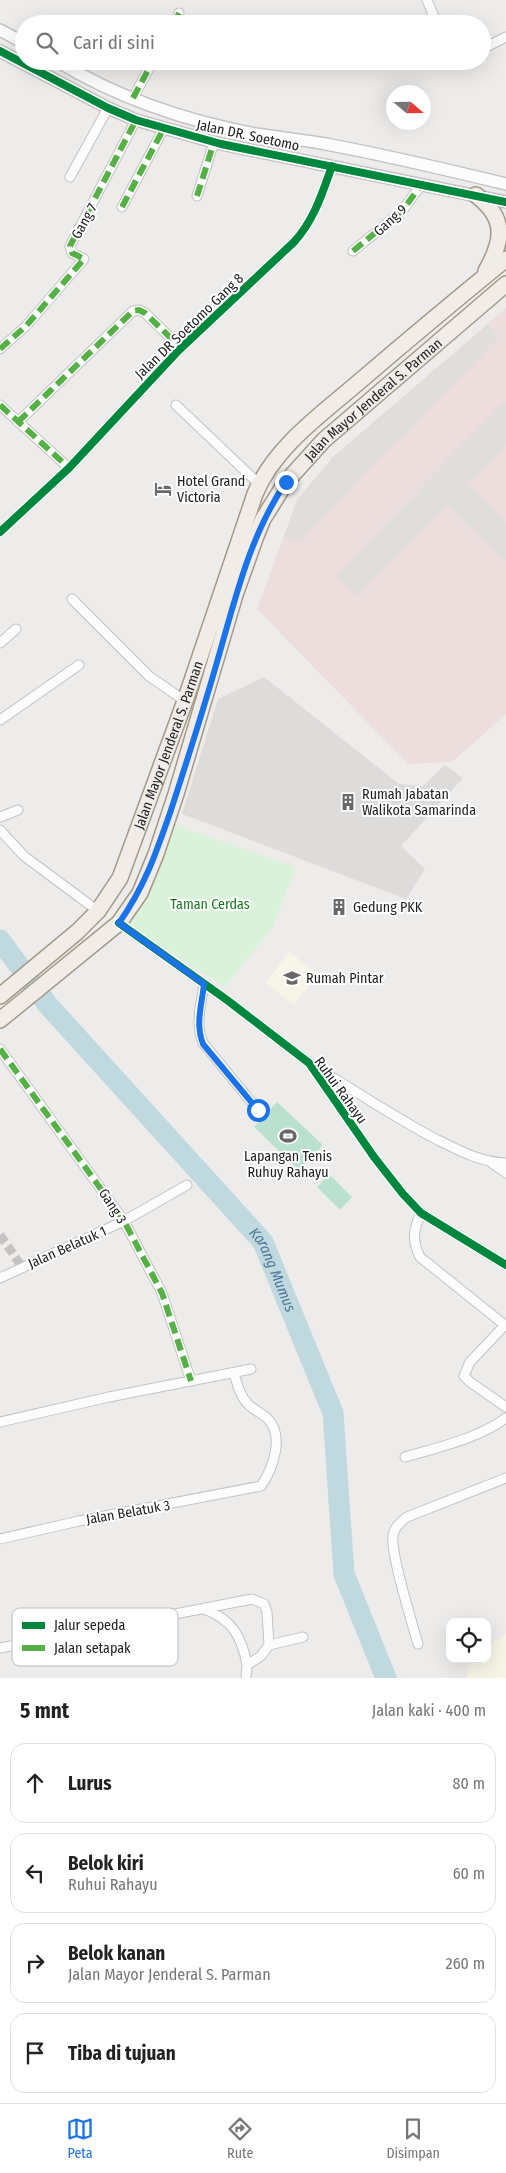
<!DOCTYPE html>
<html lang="id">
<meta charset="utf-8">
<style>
:root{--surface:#fff;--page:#f6f6f6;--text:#222;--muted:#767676;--line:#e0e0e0;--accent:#1a73e8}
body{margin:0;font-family:"Fira Sans Condensed",sans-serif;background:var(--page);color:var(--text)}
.controls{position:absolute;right:15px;bottom:15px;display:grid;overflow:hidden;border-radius:10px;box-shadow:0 5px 20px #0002}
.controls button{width:45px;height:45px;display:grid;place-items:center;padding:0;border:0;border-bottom:1px solid var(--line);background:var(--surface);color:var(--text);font:25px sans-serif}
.compass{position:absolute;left:386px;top:85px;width:45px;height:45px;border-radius:50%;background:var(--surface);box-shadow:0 5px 20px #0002;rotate:110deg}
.stop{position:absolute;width:15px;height:15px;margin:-11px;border:4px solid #1a73e8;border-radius:50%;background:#fff}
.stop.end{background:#1a73e8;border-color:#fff;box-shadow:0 1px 5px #0008}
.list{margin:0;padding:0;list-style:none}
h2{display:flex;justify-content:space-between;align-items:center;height:65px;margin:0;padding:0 20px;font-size:21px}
h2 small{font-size:16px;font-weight:400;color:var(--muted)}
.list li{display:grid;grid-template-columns:32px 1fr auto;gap:15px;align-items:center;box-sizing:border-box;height:80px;margin:0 10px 10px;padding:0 10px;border:1px solid var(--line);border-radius:15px}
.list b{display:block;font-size:19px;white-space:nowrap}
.list p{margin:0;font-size:16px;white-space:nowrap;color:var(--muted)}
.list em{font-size:16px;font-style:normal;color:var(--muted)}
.icon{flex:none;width:28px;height:28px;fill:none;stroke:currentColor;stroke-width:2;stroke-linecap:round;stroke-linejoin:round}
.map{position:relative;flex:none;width:506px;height:1678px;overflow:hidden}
.search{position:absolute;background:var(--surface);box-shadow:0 5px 20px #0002;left:15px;right:15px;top:15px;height:55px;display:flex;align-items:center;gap:12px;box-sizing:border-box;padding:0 18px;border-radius:28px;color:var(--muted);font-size:19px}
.sheet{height:425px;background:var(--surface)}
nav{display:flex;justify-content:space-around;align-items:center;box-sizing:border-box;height:70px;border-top:1px solid var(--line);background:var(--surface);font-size:14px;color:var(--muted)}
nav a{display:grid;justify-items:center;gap:2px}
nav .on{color:var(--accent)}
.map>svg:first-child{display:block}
.residential{fill:#dedcdb}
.commercial{fill:#ebdedd}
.education{fill:#f6f5e7}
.park{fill:#daf1da}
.pitch{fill:#b9e1ce}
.parking{fill:#dfdedd}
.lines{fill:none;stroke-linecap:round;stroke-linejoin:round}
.river{stroke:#c0d9df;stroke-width:21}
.minor-tunnel{stroke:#c5c3c2;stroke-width:9;stroke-dasharray:9 4.5;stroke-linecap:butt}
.minor-casing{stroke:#c4c3c2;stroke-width:11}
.tertiary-casing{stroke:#c4c3c2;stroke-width:14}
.primary-casing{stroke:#a39988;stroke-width:18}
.minor{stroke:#fcfcfc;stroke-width:9}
.tertiary{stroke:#fcfcfc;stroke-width:11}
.primary{stroke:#f1ece7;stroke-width:15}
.quiet{stroke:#55b145;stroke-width:6;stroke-dasharray:12 6;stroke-linecap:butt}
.cycleway-casing{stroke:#fff;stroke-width:11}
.cycleway{stroke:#00873e;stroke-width:8}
.route{stroke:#1a73e8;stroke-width:6}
.labels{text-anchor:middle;stroke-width:4;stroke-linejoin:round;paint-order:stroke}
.street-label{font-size:14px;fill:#212121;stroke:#fff}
.poi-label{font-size:14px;fill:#212121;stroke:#fff;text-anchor:start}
.park-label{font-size:14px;fill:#16781a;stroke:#fff}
.water-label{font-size:15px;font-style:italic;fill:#4e779a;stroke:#fff}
.key{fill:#fff;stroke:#bcbcbc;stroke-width:1}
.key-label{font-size:14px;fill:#212121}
</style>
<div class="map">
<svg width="506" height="1678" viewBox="0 0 506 1678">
<rect width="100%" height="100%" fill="#eeecea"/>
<path class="residential" d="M264 677 399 784 423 786 445 765 463 778 401 846 425 869 406 899 182 814 218 699Z"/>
<path class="commercial" d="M506 308V714L452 762 408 764 257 609 297 500 333 457Z"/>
<path class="education" d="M289 952 318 974 294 1005 265 983Z
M506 1634V1678H467L468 1659H487V1646Z"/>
<path class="park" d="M166 822 296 867 273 927 225 987 153 941 124 918Z"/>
<path class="pitch" d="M277 1102 323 1145 299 1170 254 1127Z
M329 1174 352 1197 340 1210 317 1187Z"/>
<path class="parking" d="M488 324 499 337 401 438 389 448 300 541 284 537 297 500 333 457Z
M506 401V445L467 484 506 523V561L446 505 357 596 337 576 436 472Z"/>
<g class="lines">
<path class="river" id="s1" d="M0 940 47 1004 263 1242 333 1413 344 1574 386 1678"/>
<path class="minor-tunnel" d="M0 1235 22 1267"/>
<g class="minor-casing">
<path id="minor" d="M427 0 437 24
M174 24 179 13
M424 24 433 16
M482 49 506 37
M133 98 153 61
M70 177 108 108
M197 196 214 142
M122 207 164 128
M353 251 402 211 422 184
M0 349 26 326 84 259 72 253 70 246 136 120
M0 405 69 468
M176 405 259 484
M18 422 133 311 139 310 145 313 181 348
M0 532 69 468 179 350 294 242C314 220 322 194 332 166
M72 599 149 676 185 701
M0 643 16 629
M0 720 79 665
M0 817 18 810
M0 830 24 856 98 911
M119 923 227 1000 309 1063 374 1157 403 1194 421 1213 506 1265
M204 985C201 1004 195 1024 203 1043L258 1110
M0 1049 124 1221 162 1293 191 1381
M312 1065C353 1089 392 1116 434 1138 458 1150 479 1162 506 1163
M492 1163 506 1173
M421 1213C413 1230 412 1241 420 1257L506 1326
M0 1278 124 1221 187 1185
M505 1325 470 1362 464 1376 470 1382 506 1407
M0 1422 109 1397 251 1369
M405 1457C439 1447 477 1439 506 1418
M0 1539 79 1521 261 1486C273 1469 285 1435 267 1418 261 1413 254 1410 248 1404 240 1396 237 1384 234 1373
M204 1609C232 1619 242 1637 247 1665
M418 1644C412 1622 390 1553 393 1535 395 1526 401 1522 407 1517L506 1478
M269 1645 303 1637
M0 1648 252 1599 264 1604 267 1612 269 1645 261 1656 247 1665 246 1678"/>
</g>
<g class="tertiary-casing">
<path id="tertiary" d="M0 30 24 43
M0 51 108 108 136 120 221 144 506 202
M57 61C118 98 186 121 256 134 281 138 306 140 331 145 390 156 448 170 506 184"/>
</g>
<g class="primary-casing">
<g id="primary">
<path d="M476 195C506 218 504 239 486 271"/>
<path id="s2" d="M0 996 77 932 98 911 120 878 185 701 255 494C275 446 322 414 360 381 408 340 457 299 506 259"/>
<path id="s3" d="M0 1020 119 923 140 893 156 854 176 794 235 595 256 536 263 519 286 482 324 440 506 284"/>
</g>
</g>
<use href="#minor" class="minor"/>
<use href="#tertiary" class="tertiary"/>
<use href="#primary" class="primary"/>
<path class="quiet" d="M174 24 179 13
M133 98 153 61
M197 196 214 142
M122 207 164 128
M353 251 402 211 422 184
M0 349 26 326 84 259 72 253 70 246 136 120
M0 405 69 468
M18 422 133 311 139 310 145 313 181 348
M0 1049 124 1221 162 1293 191 1381"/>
<g class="cycleway-casing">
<path id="cycleway" d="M0 51 108 108 136 120 221 144 506 202
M0 532 69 468 179 350 294 242C314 220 322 194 332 166
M119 923 227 1000 309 1063 374 1157 403 1194 421 1213 506 1265"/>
</g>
<use href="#cycleway" class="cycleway"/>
</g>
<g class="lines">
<path class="route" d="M258 1110 203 1044C195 1024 202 1004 204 984L119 923C145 886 156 853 171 810 187 761 203 711 217 662 235 600 249 537 286 482"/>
</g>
<defs>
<g id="hotel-bare" transform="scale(1.35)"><path d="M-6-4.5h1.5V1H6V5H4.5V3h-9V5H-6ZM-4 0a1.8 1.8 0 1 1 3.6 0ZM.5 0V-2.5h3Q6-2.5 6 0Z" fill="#696867" stroke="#fff" stroke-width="2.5" paint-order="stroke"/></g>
<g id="building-bare" transform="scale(1.35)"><path d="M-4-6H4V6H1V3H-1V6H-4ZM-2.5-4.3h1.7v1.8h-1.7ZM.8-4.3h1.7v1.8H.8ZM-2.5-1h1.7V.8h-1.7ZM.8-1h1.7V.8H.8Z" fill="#696867" stroke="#fff" stroke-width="2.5" paint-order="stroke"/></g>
<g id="school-bare" transform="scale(1.35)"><path d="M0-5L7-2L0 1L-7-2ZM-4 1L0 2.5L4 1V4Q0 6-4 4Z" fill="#696867" stroke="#fff" stroke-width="2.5" paint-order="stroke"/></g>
<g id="stadium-bare" transform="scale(1.35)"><path d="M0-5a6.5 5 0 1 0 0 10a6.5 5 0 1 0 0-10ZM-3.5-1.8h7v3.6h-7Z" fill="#696867" stroke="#fff" stroke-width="2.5" paint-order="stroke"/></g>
</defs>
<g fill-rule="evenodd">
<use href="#hotel-bare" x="163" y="489"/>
<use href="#building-bare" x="348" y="802"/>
<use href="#building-bare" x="339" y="907"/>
<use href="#school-bare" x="292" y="978"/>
<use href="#stadium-bare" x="288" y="1136"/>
</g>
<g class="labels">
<g class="street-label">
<text transform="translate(248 135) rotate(12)" y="5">Jalan DR. Soetomo</text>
<text transform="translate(390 220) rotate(-42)" y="5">Gang 9</text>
<text transform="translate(84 221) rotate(-61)" y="5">Gang 7</text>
<text transform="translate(189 326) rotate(-44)" y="5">Jalan DR Soetomo Gang 8</text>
<text dy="5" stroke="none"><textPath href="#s3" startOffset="748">Jalan Mayor Jenderal S. Parman</textPath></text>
<text dy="5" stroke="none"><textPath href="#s2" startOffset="311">Jalan Mayor Jenderal S. Parman</textPath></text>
<text transform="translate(341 1090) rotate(54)" y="5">Ruhui Rahayu</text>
<text transform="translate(113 1206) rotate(57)" y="5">Gang 3</text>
<text transform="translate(67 1247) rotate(-24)" y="5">Jalan Belatuk 1</text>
<text transform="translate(128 1512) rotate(-10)" y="5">Jalan Belatuk 3</text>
</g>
<g class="poi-label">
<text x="177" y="486">Hotel Grand<tspan x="177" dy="16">Victoria</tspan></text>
<text x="362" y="799">Rumah Jabatan<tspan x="362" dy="16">Walikota Samarinda</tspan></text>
<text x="353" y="912">Gedung PKK</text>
<text x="306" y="983">Rumah Pintar</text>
<text x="288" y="1161" text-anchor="middle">Lapangan Tenis<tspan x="288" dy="16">Ruhuy Rahayu</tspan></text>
</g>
<g class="park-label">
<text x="210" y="909">Taman Cerdas</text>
</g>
<g class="water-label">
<text dy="5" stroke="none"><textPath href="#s1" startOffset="430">Karang Mumus</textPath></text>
</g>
</g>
<rect x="12" y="1608" width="166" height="58" rx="8" class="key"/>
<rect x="22" y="1622" width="23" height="7" fill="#00873e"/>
<rect x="22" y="1645" width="23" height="6" fill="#55b145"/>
<g class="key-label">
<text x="54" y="1630">Jalur sepeda</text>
<text x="54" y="1653">Jalan setapak</text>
</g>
</svg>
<div class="controls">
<button><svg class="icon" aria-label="locate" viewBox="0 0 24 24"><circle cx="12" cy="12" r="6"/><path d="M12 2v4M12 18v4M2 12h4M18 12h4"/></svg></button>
</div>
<svg class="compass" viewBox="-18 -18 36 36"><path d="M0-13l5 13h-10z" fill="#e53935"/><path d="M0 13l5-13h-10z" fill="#767676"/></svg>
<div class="stop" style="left:258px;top:1110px"></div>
<div class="stop end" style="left:286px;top:482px"></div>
<div class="search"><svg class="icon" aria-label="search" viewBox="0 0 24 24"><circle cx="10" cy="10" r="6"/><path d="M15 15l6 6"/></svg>Cari di sini</div>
</div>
<section class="sheet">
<h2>5 mnt<small>Jalan kaki · 400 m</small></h2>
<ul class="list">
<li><svg class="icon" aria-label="ahead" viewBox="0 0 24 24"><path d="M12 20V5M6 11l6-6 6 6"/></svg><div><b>Lurus</b></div><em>80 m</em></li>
<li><svg class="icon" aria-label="left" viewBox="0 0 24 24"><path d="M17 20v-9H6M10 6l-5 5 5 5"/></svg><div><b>Belok kiri</b><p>Ruhui Rahayu</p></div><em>60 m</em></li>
<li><svg class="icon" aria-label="right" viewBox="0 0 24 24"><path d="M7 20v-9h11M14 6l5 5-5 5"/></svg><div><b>Belok kanan</b><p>Jalan Mayor Jenderal S. Parman</p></div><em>260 m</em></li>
<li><svg class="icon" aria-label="arrive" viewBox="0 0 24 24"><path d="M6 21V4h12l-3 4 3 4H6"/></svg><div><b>Tiba di tujuan</b></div></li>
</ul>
</section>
<nav>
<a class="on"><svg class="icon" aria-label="map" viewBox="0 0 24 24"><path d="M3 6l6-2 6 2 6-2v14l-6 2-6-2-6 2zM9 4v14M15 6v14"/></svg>Peta</a>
<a><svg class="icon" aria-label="directions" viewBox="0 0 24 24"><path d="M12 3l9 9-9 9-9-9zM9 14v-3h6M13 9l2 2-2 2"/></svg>Rute</a>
<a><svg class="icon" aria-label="saved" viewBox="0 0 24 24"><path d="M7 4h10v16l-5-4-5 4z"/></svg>Disimpan</a>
</nav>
